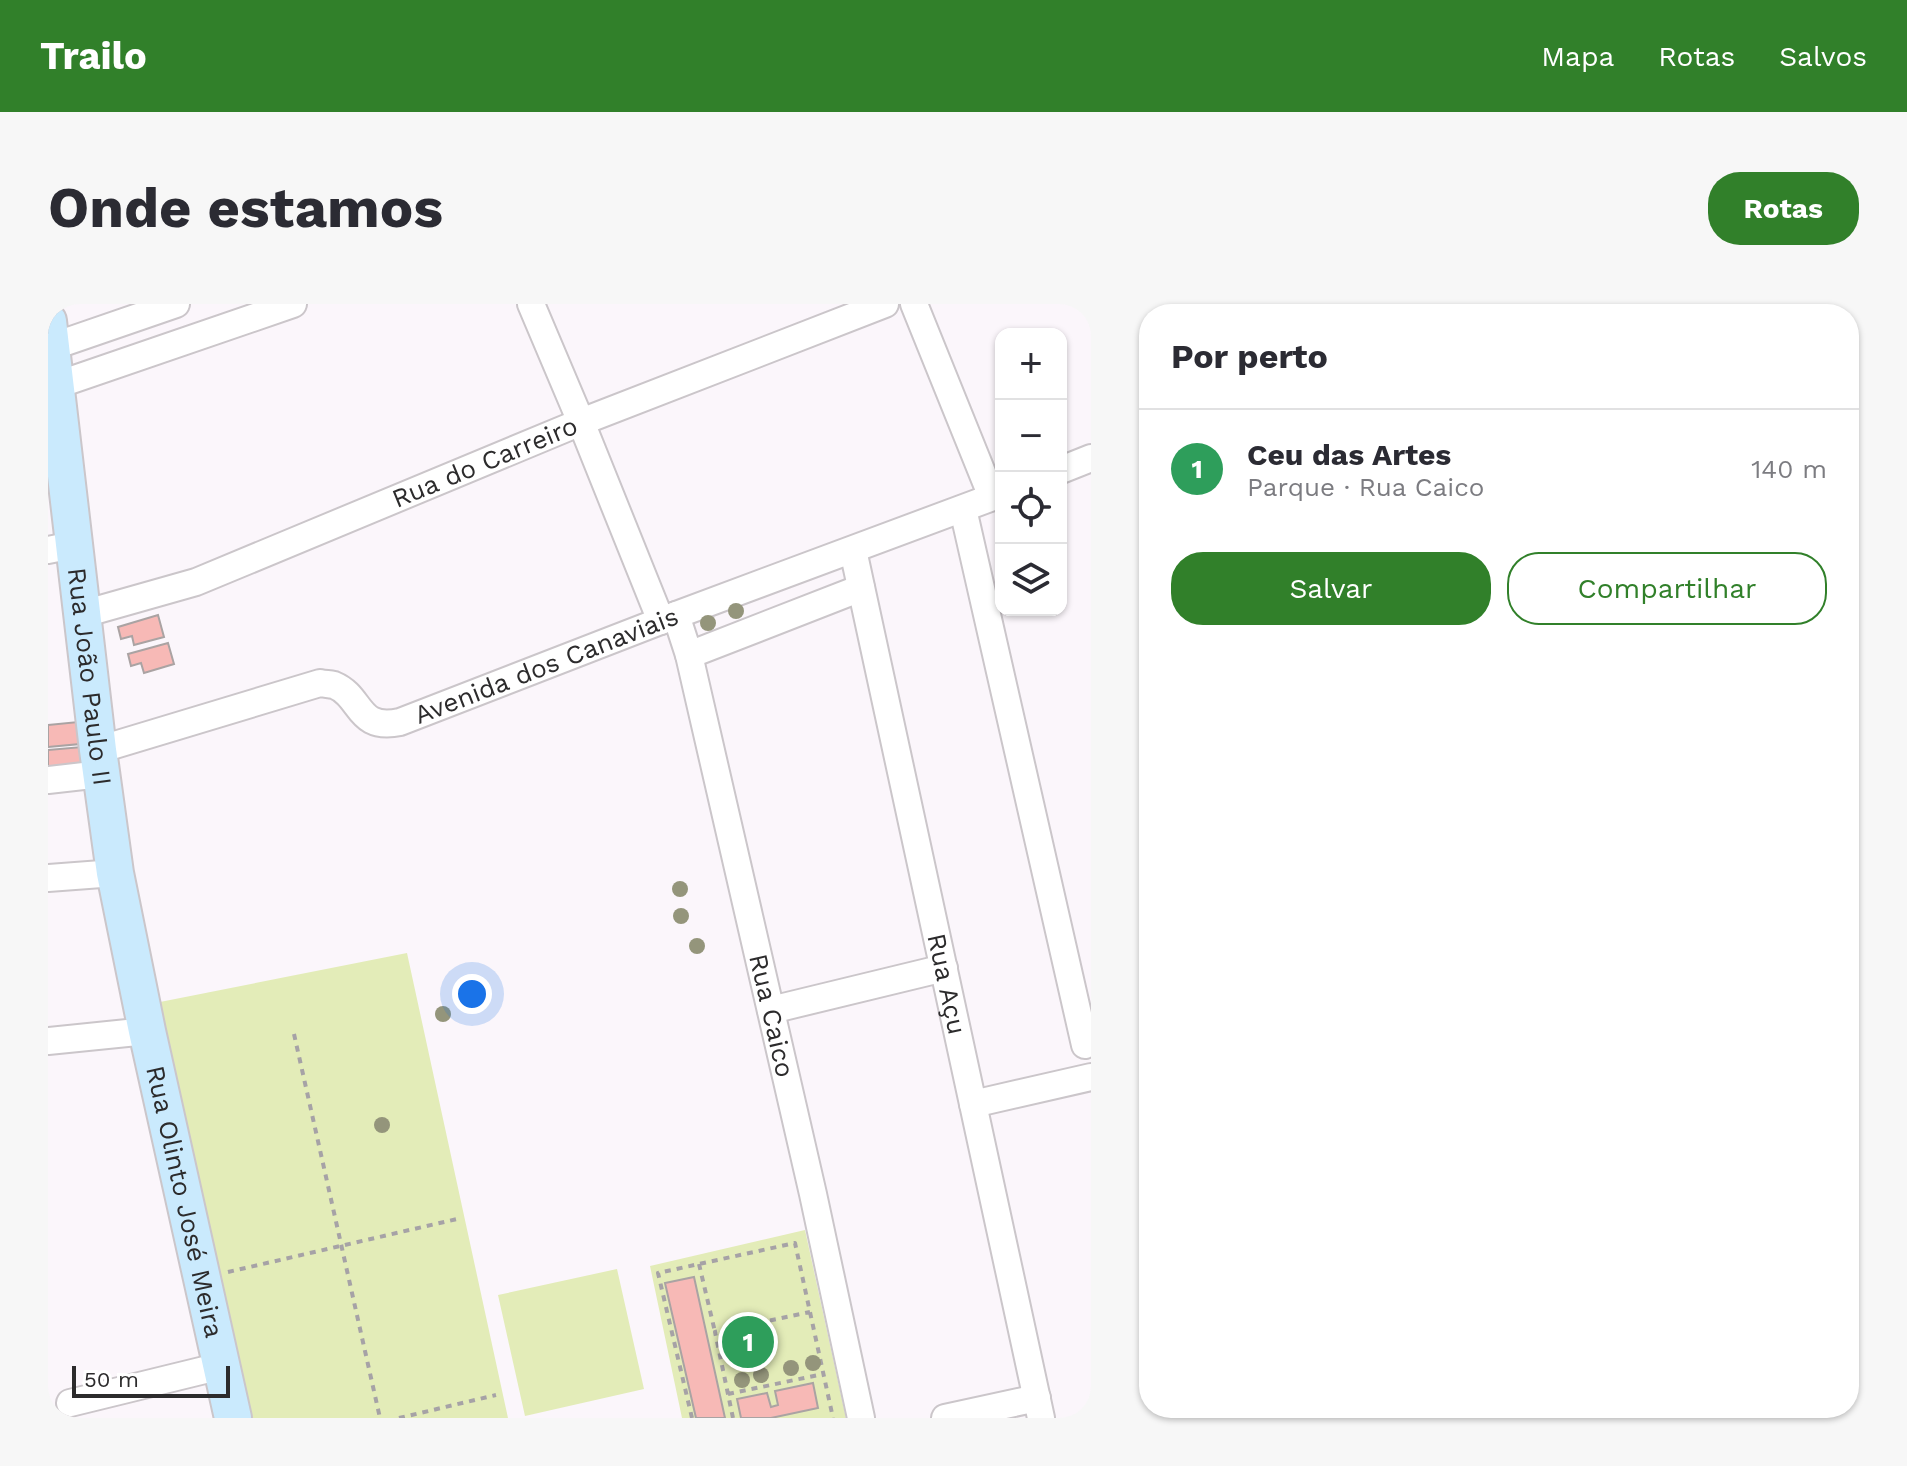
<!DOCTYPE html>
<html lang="pt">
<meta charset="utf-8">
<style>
:root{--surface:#fff;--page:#f7f7f7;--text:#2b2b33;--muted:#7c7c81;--line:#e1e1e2;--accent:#31802a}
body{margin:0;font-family:"Work Sans",sans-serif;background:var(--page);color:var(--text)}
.controls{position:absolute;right:24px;top:24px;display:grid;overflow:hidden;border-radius:16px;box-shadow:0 2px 6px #0004}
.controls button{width:72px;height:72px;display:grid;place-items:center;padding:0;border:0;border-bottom:2px solid var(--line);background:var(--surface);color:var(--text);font:40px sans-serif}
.scale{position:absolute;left:24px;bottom:20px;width:158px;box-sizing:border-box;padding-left:8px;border:4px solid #2c2b2c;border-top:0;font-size:22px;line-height:28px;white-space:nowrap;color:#2c2b2c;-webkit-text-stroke:6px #fff;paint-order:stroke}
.you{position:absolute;left:424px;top:690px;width:28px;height:28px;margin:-20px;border:6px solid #fff;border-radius:50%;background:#1a73e8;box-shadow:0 0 0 12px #1a73e833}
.badge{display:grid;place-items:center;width:52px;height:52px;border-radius:50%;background:var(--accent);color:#fff;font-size:26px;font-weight:700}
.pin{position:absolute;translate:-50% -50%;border:4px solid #fff;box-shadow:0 2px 8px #0006}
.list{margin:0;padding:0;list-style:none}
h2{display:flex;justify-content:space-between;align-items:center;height:104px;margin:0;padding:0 32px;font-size:34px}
h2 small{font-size:26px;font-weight:400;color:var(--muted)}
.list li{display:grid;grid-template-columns:52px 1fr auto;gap:24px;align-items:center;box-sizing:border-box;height:120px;padding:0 32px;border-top:2px solid var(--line)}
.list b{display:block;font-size:30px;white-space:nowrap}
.list p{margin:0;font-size:26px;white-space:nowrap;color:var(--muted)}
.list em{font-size:26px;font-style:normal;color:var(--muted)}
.actions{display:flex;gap:16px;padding:24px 32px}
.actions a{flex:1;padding:18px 0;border:2px solid var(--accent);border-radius:32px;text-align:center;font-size:28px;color:var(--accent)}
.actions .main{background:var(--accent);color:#fff}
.icon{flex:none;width:44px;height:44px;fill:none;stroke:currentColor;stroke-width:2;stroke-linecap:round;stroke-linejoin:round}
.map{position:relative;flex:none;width:1043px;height:1114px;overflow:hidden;border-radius:32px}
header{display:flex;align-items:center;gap:48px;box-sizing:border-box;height:112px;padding:0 40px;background:var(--accent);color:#fff}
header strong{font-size:38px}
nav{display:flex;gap:44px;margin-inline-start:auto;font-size:28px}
.intro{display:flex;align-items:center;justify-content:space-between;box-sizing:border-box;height:192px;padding:0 48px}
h1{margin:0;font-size:56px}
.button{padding:20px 36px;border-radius:32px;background:var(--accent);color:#fff;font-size:28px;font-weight:700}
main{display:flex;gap:48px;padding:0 48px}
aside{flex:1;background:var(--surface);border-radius:32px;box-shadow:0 2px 6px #0004}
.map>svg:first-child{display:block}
.green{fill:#e3ecb8}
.building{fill:#f7b9b6;stroke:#aaa3a3;stroke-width:2}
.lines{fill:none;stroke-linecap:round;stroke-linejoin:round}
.street-casing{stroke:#cbc6ca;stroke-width:30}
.secondary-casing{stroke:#cbc6ca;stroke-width:40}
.path{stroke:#a6a2a6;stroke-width:4;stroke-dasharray:6 6;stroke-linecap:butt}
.street{stroke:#fff;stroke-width:26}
.secondary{stroke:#caeafd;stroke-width:36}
.tree{fill:#94957b}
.labels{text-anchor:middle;stroke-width:6;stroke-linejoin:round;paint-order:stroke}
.street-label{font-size:26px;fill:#2c2b2c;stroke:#fff}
</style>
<header>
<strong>Trailo</strong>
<nav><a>Mapa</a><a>Rotas</a><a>Salvos</a></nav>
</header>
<div class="intro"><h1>Onde estamos</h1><a class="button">Rotas</a></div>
<main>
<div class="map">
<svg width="1043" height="1114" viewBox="0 0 1043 1114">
<rect width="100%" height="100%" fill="#fbf6fb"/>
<path class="green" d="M359 649 460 1114H203L112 698Z
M757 926 798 1114H634L602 962Z
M569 965 596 1085 477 1112 450 991Z"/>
<path class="building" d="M110 311 116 333 86 341 84 332 73 335 70 323Z
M120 339 126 360 96 369 93 359 83 362 80 350Z
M30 418 32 440 0 443V421Z
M34 443 36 464 0 468V446Z
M646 973 677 1114H648L617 979Z
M765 1079 770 1104 723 1114H693L689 1095 719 1089 723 1103 730 1101 727 1087Z"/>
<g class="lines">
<g class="street-casing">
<g id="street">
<path d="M483 0 533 118 613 317"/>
<path d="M866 0 944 193"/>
<path d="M3 43 128 0"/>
<path d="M9 81 245 0"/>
<path d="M1013 166 1043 154"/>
<path d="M915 205 1037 741"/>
<path d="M0 246 25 241"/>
<path id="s1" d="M805 246 993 1114"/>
<path id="s2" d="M35 310 148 278 533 118 837 0"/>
<path id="s3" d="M628 311 641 351 765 890 813 1114"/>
<path d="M641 351 813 284"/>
<path id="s4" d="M50 446 272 379C277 380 281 380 286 381 315 393 308 427 352 418L628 311 953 190"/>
<path d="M0 476 53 470"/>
<path d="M0 574 67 569"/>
<path d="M723 706 896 664"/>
<path d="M0 737 99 727"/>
<path d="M925 800 1043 773"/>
<path d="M22 1099 173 1062"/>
<path d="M897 1114 989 1094"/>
</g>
</g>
<g class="secondary-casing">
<g id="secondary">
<path id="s5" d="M0 17 50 446 67 569 99 727 185 1114"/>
</g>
</g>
<path class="path" d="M246 730 332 1114
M651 960 667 1028
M180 968 409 915
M680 1090 775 1070
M351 1114 448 1091
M644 1114 610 969 747 939 785 1114
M685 1114 667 1028 762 1008"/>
<use href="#street" class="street"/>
<use href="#secondary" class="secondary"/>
</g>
<g class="tree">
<circle cx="688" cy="307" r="8"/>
<circle cx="660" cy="319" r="8"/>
<circle cx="632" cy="585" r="8"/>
<circle cx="633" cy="612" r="8"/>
<circle cx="649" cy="642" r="8"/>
<circle cx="395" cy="710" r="8"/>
<circle cx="334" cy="821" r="8"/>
<circle cx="765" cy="1059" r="8"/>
<circle cx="743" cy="1064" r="8"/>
<circle cx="713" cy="1071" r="8"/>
<circle cx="694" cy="1076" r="8"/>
</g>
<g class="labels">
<g class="street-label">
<text dy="9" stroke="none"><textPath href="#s2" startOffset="430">Rua do Carreiro</textPath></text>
<text dy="9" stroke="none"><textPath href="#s4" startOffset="484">Avenida dos Canaviais</textPath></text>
<text dy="9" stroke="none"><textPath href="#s5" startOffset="358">Rua João Paulo II</textPath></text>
<text dy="9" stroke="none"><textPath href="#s1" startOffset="444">Rua Açu</textPath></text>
<text dy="9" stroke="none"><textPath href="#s3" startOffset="412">Rua Caico</textPath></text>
<text dy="9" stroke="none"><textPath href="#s5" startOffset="892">Rua Olinto José Meira</textPath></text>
</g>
</g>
</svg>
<div class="controls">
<button>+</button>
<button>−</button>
<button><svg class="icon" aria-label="locate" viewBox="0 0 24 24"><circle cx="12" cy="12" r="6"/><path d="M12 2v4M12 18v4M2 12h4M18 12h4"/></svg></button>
<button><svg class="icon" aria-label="layers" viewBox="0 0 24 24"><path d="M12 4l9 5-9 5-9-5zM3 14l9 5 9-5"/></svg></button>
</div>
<div class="scale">50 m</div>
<div class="you"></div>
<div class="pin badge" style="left:700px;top:1038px;background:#2e9e5b">1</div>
</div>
<aside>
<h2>Por perto<small></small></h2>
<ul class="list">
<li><span class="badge" style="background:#2e9e5b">1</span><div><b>Ceu das Artes</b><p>Parque · Rua Caico</p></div><em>140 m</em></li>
</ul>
<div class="actions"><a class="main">Salvar</a><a>Compartilhar</a></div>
</aside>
</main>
